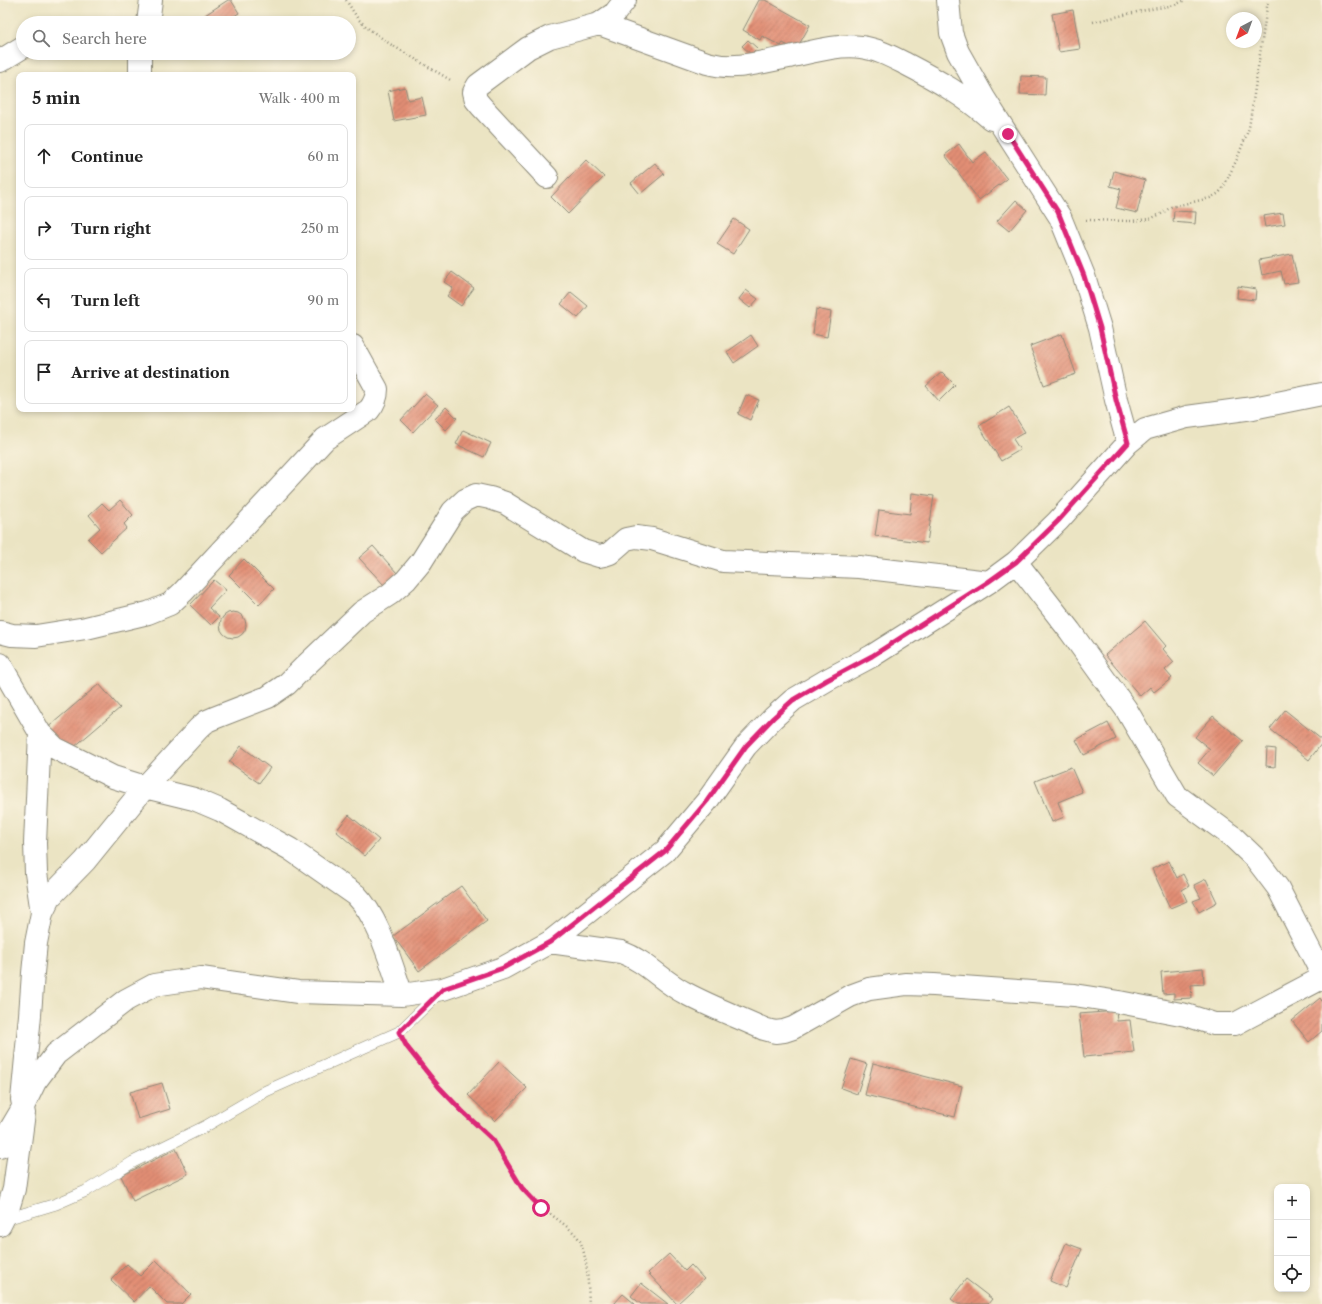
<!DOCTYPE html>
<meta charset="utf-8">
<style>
:root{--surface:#fff;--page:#f6f6f6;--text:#222;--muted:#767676;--line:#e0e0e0}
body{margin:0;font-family:"Libre Caslon Text",serif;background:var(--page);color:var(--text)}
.controls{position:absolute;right:12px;bottom:12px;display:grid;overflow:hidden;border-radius:8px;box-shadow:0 2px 6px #0003}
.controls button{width:36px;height:36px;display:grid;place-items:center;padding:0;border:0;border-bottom:1px solid var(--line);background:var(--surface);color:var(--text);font:20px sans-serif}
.compass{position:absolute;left:1226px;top:12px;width:36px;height:36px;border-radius:50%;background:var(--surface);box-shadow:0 2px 6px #0003;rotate:221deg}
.stop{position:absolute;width:12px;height:12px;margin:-9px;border:3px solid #db2777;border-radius:50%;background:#fff}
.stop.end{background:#db2777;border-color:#fff;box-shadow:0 1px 4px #0008}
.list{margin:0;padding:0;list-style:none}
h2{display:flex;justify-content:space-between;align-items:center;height:52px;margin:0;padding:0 16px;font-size:17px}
h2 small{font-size:13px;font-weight:400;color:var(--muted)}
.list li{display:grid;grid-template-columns:26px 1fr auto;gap:12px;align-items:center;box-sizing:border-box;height:64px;margin:0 8px 8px;padding:0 8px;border:1px solid var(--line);border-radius:8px}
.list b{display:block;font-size:15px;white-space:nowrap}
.list em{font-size:13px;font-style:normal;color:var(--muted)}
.icon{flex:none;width:22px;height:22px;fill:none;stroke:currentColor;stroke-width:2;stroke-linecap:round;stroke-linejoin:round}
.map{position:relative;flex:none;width:1322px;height:1304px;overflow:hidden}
.search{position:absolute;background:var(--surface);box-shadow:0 2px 6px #0003;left:16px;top:16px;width:340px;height:44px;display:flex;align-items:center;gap:10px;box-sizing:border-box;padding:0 14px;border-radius:22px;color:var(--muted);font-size:15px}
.panel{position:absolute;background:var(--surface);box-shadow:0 2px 6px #0003;left:16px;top:72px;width:340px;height:340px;border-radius:8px}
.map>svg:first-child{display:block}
.building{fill:url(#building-hatch)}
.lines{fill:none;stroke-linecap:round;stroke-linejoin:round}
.lane-casing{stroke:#8b8877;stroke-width:12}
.street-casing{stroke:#8b8877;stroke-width:24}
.path{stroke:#8b8877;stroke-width:2.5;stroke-dasharray:1 3;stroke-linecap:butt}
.lane{stroke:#fff;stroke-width:11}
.street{stroke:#fff;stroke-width:22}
.route{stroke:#db2777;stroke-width:5}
</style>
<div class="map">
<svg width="1322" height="1304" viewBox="0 0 1322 1304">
<defs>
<pattern id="building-hatch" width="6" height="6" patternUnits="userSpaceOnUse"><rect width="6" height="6" fill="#e28e74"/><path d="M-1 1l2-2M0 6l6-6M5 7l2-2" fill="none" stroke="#b7745f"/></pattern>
</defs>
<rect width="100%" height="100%" fill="#fcf5e5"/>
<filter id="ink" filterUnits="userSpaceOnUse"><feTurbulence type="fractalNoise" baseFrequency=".025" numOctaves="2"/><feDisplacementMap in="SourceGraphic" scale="8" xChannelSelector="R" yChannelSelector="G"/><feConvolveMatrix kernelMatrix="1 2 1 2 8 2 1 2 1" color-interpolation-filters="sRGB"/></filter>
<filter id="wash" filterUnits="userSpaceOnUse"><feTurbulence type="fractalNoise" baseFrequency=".012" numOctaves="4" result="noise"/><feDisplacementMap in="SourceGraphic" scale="16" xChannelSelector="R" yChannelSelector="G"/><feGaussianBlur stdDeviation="0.9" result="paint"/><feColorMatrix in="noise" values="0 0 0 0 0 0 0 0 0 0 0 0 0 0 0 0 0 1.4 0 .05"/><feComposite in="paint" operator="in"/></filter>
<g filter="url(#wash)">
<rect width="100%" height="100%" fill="#ebe4c3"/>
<g id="blocks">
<path class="building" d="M228 0H231L239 13 223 23H211L205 15Z
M759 0H765L810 25 796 50 783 43 781 46 762 36 760 40 743 30Z
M1073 10 1080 49 1059 52 1052 14Z
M748 40 757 48 751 54 742 46Z
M1021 76 1046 77 1045 95 1020 94Z
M405 87 408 100 422 97 426 115 394 121 388 91Z
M959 144 972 162 986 152 1007 179 979 200 945 155Z
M586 160 604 177 568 214 551 197Z
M655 163 664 174 640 194 631 183Z
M1114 171 1145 180 1137 213 1116 208 1121 189 1110 186Z
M1016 200 1027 210 1009 231 997 221Z
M1174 211 1196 212 1195 224 1173 222Z
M1283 213 1285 224 1265 227 1263 216Z
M734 219 749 229 733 254 717 244Z
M1292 254 1298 282 1284 284 1281 271 1262 275 1259 260Z
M452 272 474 288 461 306 447 296 453 288 444 282Z
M1238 286 1256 289 1255 300 1237 298Z
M746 290 758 299 750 308 739 299Z
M571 292 588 306 578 318 561 304Z
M816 309 831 312 827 337 813 334Z
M1062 334 1076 374 1044 385 1030 346Z
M751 335 758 346 734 363 727 352Z
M942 372 955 385 939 401 926 386Z
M425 394 438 405 413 432 401 420Z
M746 395 759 400 750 420 738 414Z
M446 407 457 418 446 430 435 419Z
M1009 407 1025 432 1013 439 1020 450 1001 461 979 426Z
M463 430 491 443 484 457 456 444Z
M912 493 934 496 927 543 875 536 879 510 910 514Z
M120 500 133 515 124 524 127 528 101 552 88 539 100 528 89 515 102 503 109 510Z
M373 546 397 573 384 585 359 558Z
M244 559 274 589 259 605 229 575Z
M214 580 226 590 209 608 219 617 211 625 190 605Z
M220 625a13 13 0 1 1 26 0a13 13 0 1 1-26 0Z
M1145 621 1166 646 1163 649 1174 662 1165 670 1172 678 1154 692 1150 687 1140 696 1105 655Z
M99 684 120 708 67 753 46 729Z
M1285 710 1322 740V743L1309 760 1270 729Z
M1213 716 1243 741 1213 776 1198 763 1210 749 1195 737Z
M1108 723 1116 739 1084 755 1076 740Z
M241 746 270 768 259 783 229 762Z
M1267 748 1276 749 1275 767 1266 766Z
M1071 767 1082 792 1058 802 1064 817 1052 822 1035 781Z
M349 815 379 840 365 856 336 831Z
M1169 861 1177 878 1183 874 1189 886 1182 890 1187 901 1170 908 1152 869Z
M1206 879 1217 902 1199 912 1193 901 1201 898 1194 885Z
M461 886 487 921 419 971 393 936Z
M1203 968 1204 984 1191 985 1192 998 1174 999V993L1163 994 1161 972Z
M1320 998 1322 1001V1031L1309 1042 1292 1021Z
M1116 1011 1117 1021 1130 1020 1134 1052 1084 1057 1079 1014Z
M851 1059 867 1064 857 1094 841 1088Z
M499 1062 527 1088 495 1121 468 1095Z
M873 1063 962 1086 955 1117 865 1095Z
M162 1083 170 1109 138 1119 130 1092Z
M176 1149 188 1174 133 1201 121 1176Z
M1066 1243 1082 1249 1066 1288 1050 1281Z
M669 1254 685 1271 691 1265 704 1279 677 1304 648 1273Z
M156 1260 191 1294 181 1304H167L149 1286 134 1302 111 1280 127 1264 140 1276Z
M966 1279 992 1299 988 1304H958L951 1299Z
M641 1283 668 1304H641L631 1296Z
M623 1294 635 1304H614Z"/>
</g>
</g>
<g filter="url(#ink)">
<use href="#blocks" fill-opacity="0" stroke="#8b8877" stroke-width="1"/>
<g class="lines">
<g class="lane-casing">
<path id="lane" d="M3 1220 56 1204 86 1191 133 1162 206 1126 266 1091 399 1032 440 992"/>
</g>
<g class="street-casing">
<path id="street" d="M948 0 951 33 958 52 984 98 1060 217 1084 276 1100 328 1116 400 1128 443
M148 23 151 0
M599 24 707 63C735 71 762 62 789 57 812 52 837 44 861 47 877 49 892 57 906 64 937 80 965 96 991 119
M0 61 23 47
M140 75V53
M547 177 481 106 476 100 474 92 478 85 528 48 550 37 599 24 615 13 625 0
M1016 562 1070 631 1126 709 1177 796 1233 837 1256 859 1278 888 1322 974
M0 632 12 635 36 636 86 628 148 613 170 604 183 592 325 439 369 410C374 404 377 397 377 389L353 346
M0 664 40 733 55 748 113 777 145 787 194 799 220 810 290 849 356 895C379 918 391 964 402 995
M40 733 35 843 36 873 42 913
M550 942 621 952C646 961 662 981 685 993 711 1007 738 1017 764 1029L775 1032 784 1031 793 1028 850 996 869 989 906 984 934 985 1074 995 1119 1002 1160 1010 1186 1015 1214 1024H1235L1322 978
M22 1100 30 1015 33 973 36 943 42 913 50 897 85 861 145 787 199 728 207 721 214 718 268 697 287 684 303 668 362 612 390 594 406 580 421 562 453 511 465 500 476 495 490 498 505 503 583 551 599 556 604 555 610 553 626 539 636 537 652 539 723 561 859 567 989 582
M0 1147 20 1113 35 1082 56 1054 126 1000 154 985 201 978 298 992 402 995 443 989 503 968 550 942 665 851 707 801 746 746 773 718 793 700 827 680 872 656 989 582 1016 562 1058 521 1128 443 1145 429 1187 417 1253 408 1322 394
M0 1225 8 1209 14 1189 24 1113"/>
</g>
<path class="path" d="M346 0 358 19 369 29 390 44 452 81
M1093 22 1146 10 1175 5 1185 0
M1086 220 1131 221 1149 219 1161 214 1171 207 1210 198 1219 193 1224 186 1237 159 1249 128 1268 0
M408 1048C424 1070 442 1091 461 1110 471 1121 486 1130 494 1142 506 1159 514 1180 528 1195 541 1210 573 1227 580 1241 588 1260 588 1284 589 1304"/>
<use href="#lane" class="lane"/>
<use href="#street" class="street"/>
</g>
</g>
<g class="lines" filter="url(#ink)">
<path class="route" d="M541 1208 522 1188 493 1140 462 1111 439 1087 407 1047 399 1032 443 989 503 968 550 942 665 851 707 801 746 746 773 718 793 700 827 680 872 656 988 582 1016 562 1058 521 1128 443 1116 400 1100 328 1084 276 1058 212 1008 134"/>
</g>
</svg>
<div class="controls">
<button>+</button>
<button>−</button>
<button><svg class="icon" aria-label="locate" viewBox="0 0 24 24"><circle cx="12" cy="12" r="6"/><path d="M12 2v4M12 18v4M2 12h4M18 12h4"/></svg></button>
</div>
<svg class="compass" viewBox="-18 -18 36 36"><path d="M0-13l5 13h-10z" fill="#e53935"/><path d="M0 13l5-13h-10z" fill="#767676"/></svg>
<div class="stop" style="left:541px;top:1208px"></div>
<div class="stop end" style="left:1008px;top:134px"></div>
<div class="search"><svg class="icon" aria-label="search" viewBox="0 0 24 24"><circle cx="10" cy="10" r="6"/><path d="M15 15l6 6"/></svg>Search here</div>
<section class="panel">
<h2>5 min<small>Walk · 400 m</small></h2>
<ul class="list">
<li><svg class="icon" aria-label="ahead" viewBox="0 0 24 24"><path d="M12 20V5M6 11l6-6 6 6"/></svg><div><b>Continue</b></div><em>60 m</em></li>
<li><svg class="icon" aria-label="right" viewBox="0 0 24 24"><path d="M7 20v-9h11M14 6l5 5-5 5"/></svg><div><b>Turn right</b></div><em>250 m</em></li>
<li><svg class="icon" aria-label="left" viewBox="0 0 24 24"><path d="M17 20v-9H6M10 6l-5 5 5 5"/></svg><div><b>Turn left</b></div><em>90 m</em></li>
<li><svg class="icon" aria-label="arrive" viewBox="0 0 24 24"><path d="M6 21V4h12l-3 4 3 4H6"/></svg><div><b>Arrive at destination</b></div></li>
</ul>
</section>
</div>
